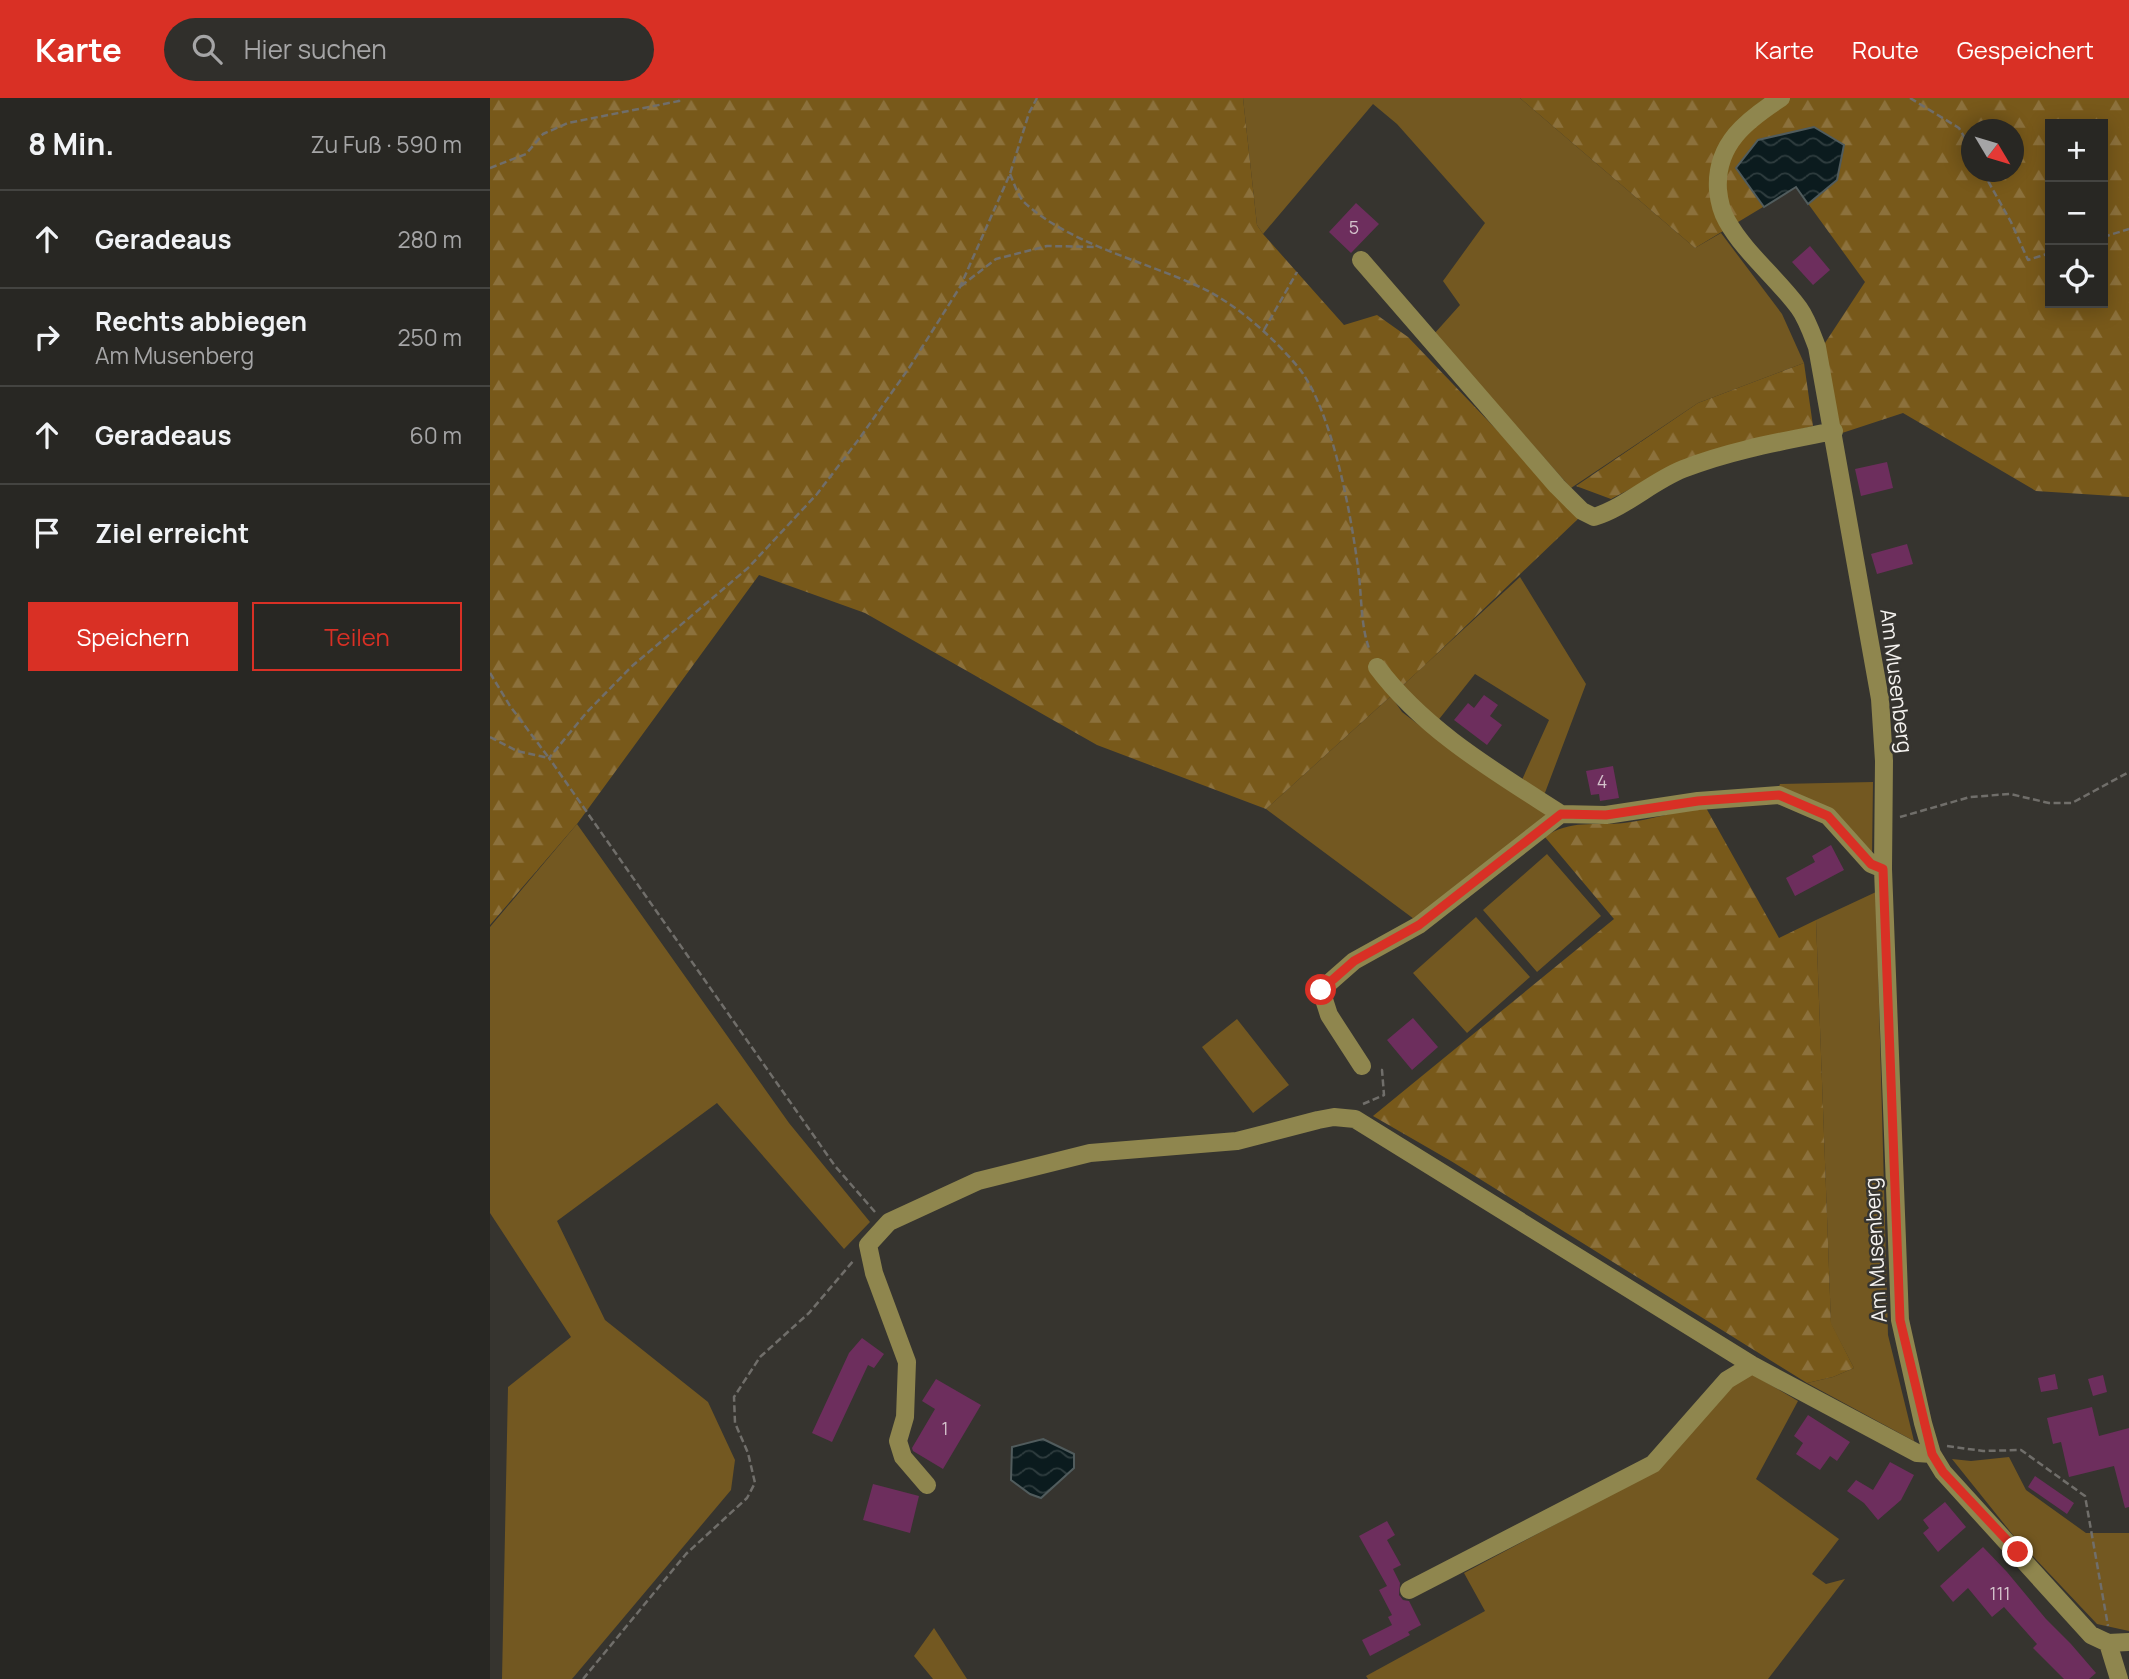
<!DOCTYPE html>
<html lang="de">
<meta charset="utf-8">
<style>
:root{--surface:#282723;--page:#302f2b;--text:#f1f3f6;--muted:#a5a5a6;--line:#444441;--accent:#d93025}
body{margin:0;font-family:Manrope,sans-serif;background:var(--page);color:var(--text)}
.controls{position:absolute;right:21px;top:21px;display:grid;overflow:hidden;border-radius:0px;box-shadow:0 4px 18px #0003}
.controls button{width:63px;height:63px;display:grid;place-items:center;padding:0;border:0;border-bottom:2px solid var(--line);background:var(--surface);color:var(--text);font:35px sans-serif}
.compass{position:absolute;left:1471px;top:21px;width:63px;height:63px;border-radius:50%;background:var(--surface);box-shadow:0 4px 18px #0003;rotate:128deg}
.stop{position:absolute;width:21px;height:21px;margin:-16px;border:5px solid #d93025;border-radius:50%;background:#fff}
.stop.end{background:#d93025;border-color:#fff;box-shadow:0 2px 7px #0008}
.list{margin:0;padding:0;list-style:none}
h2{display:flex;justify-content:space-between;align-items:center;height:91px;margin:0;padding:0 28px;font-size:30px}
h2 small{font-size:23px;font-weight:400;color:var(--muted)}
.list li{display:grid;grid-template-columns:46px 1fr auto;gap:21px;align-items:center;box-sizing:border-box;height:98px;padding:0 28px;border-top:2px solid var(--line)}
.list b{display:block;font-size:26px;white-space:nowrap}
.list p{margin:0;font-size:23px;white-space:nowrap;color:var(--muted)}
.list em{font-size:23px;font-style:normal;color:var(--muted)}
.actions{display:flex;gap:14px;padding:21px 28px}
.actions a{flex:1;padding:16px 0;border:2px solid var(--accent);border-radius:0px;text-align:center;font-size:24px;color:var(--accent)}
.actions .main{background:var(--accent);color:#fff}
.icon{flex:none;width:38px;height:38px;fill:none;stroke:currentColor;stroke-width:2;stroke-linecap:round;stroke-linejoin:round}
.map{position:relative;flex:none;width:1639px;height:1581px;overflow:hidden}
header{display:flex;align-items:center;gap:42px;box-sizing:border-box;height:98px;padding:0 35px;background:var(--accent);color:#fff}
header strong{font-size:33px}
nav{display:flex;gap:38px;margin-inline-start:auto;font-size:24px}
.search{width:490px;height:63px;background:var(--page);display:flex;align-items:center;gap:18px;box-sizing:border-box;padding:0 24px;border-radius:38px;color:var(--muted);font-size:26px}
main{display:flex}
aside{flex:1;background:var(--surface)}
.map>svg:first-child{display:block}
.grass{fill:#735821}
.forest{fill:url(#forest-firs);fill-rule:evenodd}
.water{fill:url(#water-waves);stroke:#515c5d;stroke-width:2}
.building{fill:#6d2e5d}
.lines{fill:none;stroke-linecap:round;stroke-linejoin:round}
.path{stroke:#706e6a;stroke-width:2.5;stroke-dasharray:7 3.5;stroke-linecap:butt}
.minor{stroke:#8f864e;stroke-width:18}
.route{stroke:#d93025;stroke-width:9}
.labels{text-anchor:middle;stroke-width:5;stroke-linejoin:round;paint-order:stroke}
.number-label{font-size:18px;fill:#d3c2cb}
.street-label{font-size:21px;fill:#f5f3f0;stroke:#36342f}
</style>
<header>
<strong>Karte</strong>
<div class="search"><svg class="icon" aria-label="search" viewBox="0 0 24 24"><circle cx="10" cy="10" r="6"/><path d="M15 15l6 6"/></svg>Hier suchen</div>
<nav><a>Karte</a><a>Route</a><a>Gespeichert</a></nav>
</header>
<main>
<aside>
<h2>8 Min.<small>Zu Fuß · 590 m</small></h2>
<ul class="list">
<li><svg class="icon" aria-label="ahead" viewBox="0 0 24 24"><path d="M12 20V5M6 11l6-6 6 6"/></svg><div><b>Geradeaus</b></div><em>280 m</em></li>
<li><svg class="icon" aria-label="right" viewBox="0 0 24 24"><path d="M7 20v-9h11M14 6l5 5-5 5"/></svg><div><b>Rechts abbiegen</b><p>Am Musenberg</p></div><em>250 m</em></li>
<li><svg class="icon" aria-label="ahead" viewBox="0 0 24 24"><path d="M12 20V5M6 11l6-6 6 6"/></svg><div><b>Geradeaus</b></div><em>60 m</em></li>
<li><svg class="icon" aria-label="arrive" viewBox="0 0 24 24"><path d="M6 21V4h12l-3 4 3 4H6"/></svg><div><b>Ziel erreicht</b></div></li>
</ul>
<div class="actions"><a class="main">Speichern</a><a>Teilen</a></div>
</aside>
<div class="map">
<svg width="1639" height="1581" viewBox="0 0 1639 1581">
<defs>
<pattern id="forest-firs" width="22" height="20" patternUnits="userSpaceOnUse" patternTransform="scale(1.75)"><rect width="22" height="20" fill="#78591a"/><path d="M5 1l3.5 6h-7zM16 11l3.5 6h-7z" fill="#8c713c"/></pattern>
<pattern id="water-waves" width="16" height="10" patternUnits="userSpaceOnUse" patternTransform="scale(1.75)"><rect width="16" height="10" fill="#0b1b1e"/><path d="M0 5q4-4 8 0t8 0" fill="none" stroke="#2f3d3f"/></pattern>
</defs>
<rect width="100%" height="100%" fill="#36342f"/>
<path class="grass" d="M753 0H1030L1205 150 1231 135 1292 216 1314 265 1208 305 1081 390 944 236 970 207 953 183 995 125 907 26 883 6 773 136 767 127Z
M1030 479 1096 586 1053 700 1031 684 1059 622 985 576 946 625 909 591Z
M901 598 912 614 950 643 1060 718 924 821 776 711Z
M1383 684 1382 758 1287 693 1290 686Z
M87 726 299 1025 380 1124 354 1151 227 1005 67 1123 115 1222 218 1304 245 1362 241 1392 82 1581H12L18 1289 81 1239 0 1115V829Z
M1057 756 1111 818 1047 874 993 812Z
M1386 794 1398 1237 1424 1343 1317 1285 1343 1279 1364 1270 1341 1226 1326 822Z
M986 819 1040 879 977 935 923 875Z
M747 921 799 987 763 1015 712 949Z
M1262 1276 1308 1303 1266 1381 1349 1441 1322 1476 1336 1486 1355 1481 1278 1581H878L876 1578 995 1513 974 1475 1141 1386 1239 1289Z
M1519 1359 1536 1392 1596 1435H1639V1533L1607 1526 1523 1437 1462 1361 1481 1363Z
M444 1530 477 1581H443L424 1558Z"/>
<path class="forest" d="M0 0H753L767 127 773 136 854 227 887 217 918 239 1090 419 933 569 776 711 607 647 375 515 269 477 87 726 0 827Z
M1030 0H1639V399L1546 393 1413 315 1349 336 1333 248 1375 184 1306 89 1205 150ZM1560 26H1613V205H1560ZM1482 32H1524V74H1482Z
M1314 265 1323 328 1196 362 1121 401 1086 388 1208 305Z
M1215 708 1289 840 1326 822 1341 1225 1364 1270 1343 1279 1317 1285 961 1063 883 1018 1124 821 1055 739C1080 721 1105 728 1134 725 1161 722 1188 713 1215 708Z"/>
<path class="water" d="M1324 29 1354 47 1347 82 1318 106 1306 89 1274 109 1246 70 1268 42Z
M553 1341 584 1356V1370L551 1400 540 1396 521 1382 522 1349Z"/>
<path class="building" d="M866 105 889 126 861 155 839 134Z
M1320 148 1340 172 1323 187 1302 164Z
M1397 364 1403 390 1371 398 1365 371Z
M1417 446 1423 466 1387 476 1381 456Z
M994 597 1008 607 1000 618 1012 627 997 647 964 622 978 605 984 610Z
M1123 668 1129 700 1110 703 1109 696 1101 697 1096 673Z
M1341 747 1354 772 1305 798 1296 780 1325 764 1322 758Z
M923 920 948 949 922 972 897 942Z
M372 1240 394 1256 384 1270 378 1267 342 1344 322 1335 359 1255Z
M1565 1276 1568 1291 1551 1294 1548 1280Z
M1613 1277 1617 1294 1603 1298 1598 1281Z
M446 1281 491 1307 453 1371 423 1353 422 1350 445 1311 432 1303Z
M1602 1309 1609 1338 1639 1330V1409L1635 1410 1624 1368 1579 1379 1571 1344 1563 1346 1557 1320Z
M1318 1317 1360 1344 1347 1363 1340 1358 1330 1372 1306 1356 1313 1345 1304 1338Z
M1400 1364 1424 1377 1411 1402 1388 1422 1374 1405 1357 1393 1366 1382 1383 1392Z
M1545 1378 1584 1405 1577 1416 1538 1389Z
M383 1386 429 1398 420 1435 373 1422Z
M1455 1404 1476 1429 1448 1454 1433 1435 1439 1430 1433 1422Z
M897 1423 905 1437 897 1442 911 1467 903 1471 910 1485 909 1497 913 1502 919 1503 931 1527 918 1534 920 1537 880 1558 872 1542 902 1527 898 1519 902 1517 889 1492 897 1488 869 1438Z
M1493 1449 1517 1474 1556 1521 1581 1546 1606 1575 1599 1581H1574L1543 1550 1547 1546 1514 1509 1502 1519 1478 1490 1463 1504 1450 1488Z"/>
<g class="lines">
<path class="path" d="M1420 0 1469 30 1482 52
M0 70 36 56 53 36 78 25 189 3 192 0
M1493 74 1521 124 1538 162 1560 155
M520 76C524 85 528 98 534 104 577 145 656 164 710 189 745 205 783 239 808 269 842 311 861 416 868 470 872 496 870 528 880 553
M1613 139 1639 131
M471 188 506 161 557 148 607 149
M774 232 807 174
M0 575 20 608 59 660
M0 639 27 653 59 660
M1410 719 1480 699 1520 696 1559 705H1582L1639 674
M873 1006 894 997 892 972H888
M385 1114 345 1068 59 660 97 614 141 569 258 470 327 396 369 341 419 270 470 189 520 76 539 15 547 0
M1457 1348 1493 1353 1531 1352 1595 1398 1618 1528
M93 1581 196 1456 257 1400 265 1385 258 1355 245 1325 244 1299 270 1259 319 1215 364 1162"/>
<path class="minor" d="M1291 0C1257 22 1225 46 1228 92 1229 102 1231 113 1237 123 1255 155 1287 180 1309 210 1317 221 1322 236 1327 249L1390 601 1394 663 1393 771 1410 1222 1433 1325 1442 1356 1453 1374 1601 1537 1618 1545 1639 1544
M871 162 1067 388 1092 413 1104 419C1136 409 1161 384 1193 371 1241 352 1294 343 1344 333
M887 569C934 632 1004 673 1071 716
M872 968 839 917 831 892 864 863 929 827 1071 716 1116 717 1208 703 1289 697 1338 718 1381 766 1393 771
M437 1387 413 1359 408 1343 415 1319 417 1264 384 1175 378 1147 399 1124 488 1083 600 1055 747 1043 828 1022 844 1019 865 1021 1262 1267 1427 1355 1442 1356
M919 1492 1163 1366 1237 1282 1262 1267
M1618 1545 1629 1581"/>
</g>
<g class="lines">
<path class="route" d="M831 892 864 863 929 827 1071 716 1116 717 1208 703 1289 697 1338 718 1381 766 1393 771 1410 1222 1442 1356 1453 1374 1528 1454"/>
</g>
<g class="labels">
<g class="number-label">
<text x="864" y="136">5</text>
<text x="1112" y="690">4</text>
<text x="455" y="1337">1</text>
<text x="1510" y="1502">111</text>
</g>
<g class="street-label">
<text transform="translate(1406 583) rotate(83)" y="7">Am Musenberg</text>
<text transform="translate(1386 1152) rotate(-93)" y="7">Am Musenberg</text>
</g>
</g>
</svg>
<div class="controls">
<button>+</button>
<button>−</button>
<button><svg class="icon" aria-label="locate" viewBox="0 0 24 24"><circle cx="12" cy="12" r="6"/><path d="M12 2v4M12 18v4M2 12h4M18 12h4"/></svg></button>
</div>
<svg class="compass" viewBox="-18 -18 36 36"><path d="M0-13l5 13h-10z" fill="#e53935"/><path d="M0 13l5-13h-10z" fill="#a5a5a6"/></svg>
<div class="stop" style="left:831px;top:892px"></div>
<div class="stop end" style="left:1528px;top:1454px"></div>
</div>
</main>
